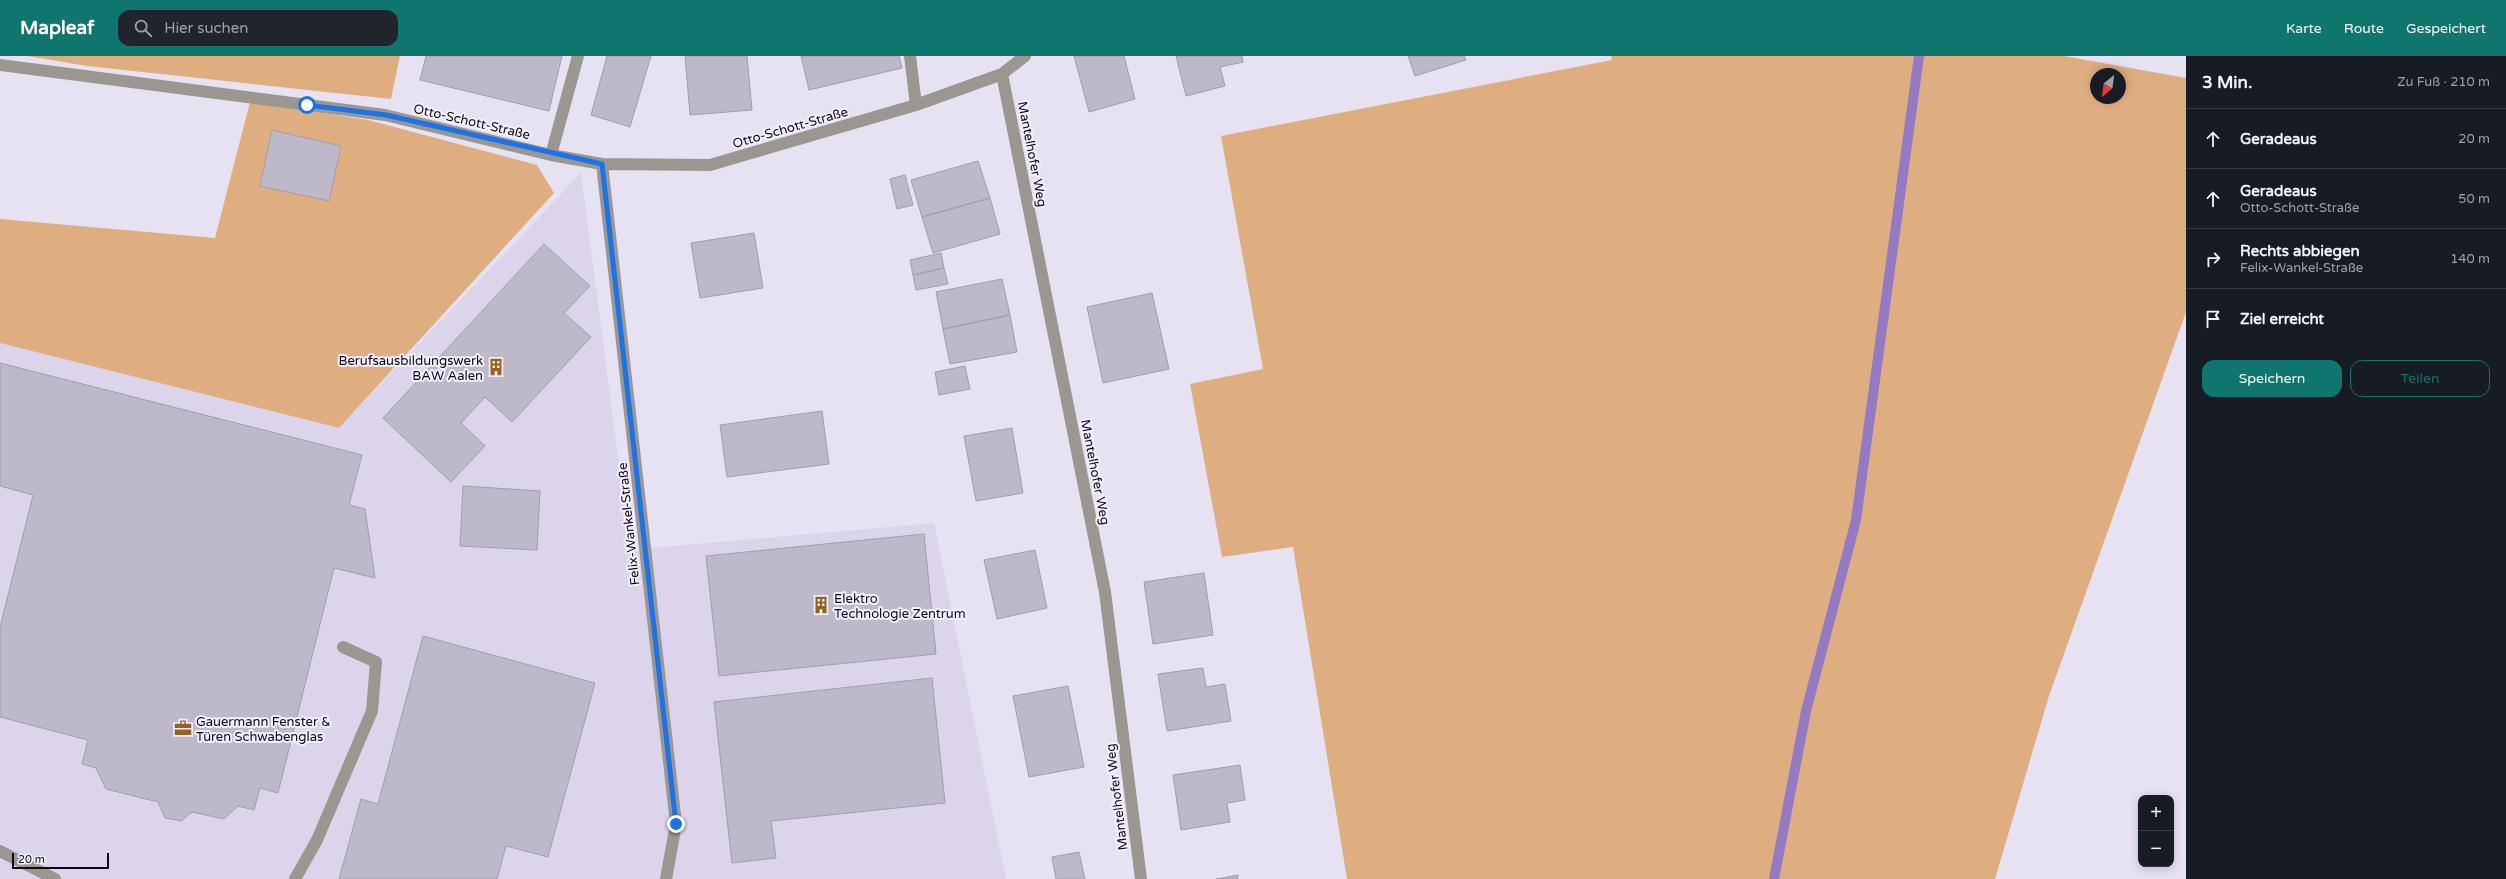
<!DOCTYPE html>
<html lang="de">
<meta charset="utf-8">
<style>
:root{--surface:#171b24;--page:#20242c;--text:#f1f3f6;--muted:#9ea1a6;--line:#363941;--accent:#0f766e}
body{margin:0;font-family:"Varela Round",sans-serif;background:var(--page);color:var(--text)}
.controls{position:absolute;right:12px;bottom:12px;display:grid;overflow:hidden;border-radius:8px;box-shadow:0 2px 10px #0003}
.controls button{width:36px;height:36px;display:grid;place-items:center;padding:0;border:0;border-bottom:1px solid var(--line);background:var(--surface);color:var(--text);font:20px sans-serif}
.compass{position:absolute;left:2090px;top:12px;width:36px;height:36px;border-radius:50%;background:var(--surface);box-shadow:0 2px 10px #0003;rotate:209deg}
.scale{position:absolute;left:12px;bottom:10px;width:97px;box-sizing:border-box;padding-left:4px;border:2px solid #0d0b10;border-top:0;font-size:11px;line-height:14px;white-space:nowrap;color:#0d0b10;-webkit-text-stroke:3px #f4efff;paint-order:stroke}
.stop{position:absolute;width:12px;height:12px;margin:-9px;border:3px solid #1a73e8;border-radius:50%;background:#fff}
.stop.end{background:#1a73e8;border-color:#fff;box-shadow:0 1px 4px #0008}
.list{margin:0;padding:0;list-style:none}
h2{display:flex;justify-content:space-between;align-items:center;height:52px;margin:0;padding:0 16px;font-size:17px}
h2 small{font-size:13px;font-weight:400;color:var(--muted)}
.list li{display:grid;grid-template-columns:26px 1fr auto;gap:12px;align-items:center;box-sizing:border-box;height:60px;padding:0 16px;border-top:1px solid var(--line)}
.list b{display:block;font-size:15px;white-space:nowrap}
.list p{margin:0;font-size:13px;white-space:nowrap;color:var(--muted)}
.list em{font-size:13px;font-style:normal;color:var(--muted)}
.actions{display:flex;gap:8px;padding:12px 16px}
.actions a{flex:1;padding:9px 0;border:1px solid var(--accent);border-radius:12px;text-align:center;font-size:14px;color:var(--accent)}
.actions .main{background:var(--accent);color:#fff}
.icon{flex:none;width:22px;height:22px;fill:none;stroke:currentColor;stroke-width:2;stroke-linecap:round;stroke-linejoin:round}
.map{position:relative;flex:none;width:2186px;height:823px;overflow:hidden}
header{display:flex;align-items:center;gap:24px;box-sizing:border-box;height:56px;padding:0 20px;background:var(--accent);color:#fff}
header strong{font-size:19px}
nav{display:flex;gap:22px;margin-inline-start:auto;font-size:14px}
.search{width:280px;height:36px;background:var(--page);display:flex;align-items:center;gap:10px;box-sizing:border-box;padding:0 14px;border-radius:12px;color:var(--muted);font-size:15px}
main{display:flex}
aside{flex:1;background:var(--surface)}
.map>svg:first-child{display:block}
.built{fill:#dbd4eb}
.green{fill:#deae81;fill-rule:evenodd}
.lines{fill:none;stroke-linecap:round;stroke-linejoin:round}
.stream{stroke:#947ac4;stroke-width:10}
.building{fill:#bdb9c8;stroke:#a29dac}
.minor{stroke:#9c9691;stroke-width:12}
.route{stroke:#1a73e8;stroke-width:5}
.labels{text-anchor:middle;stroke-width:4;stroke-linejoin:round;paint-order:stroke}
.street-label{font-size:13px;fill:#0d0b10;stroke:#f4efff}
.poi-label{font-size:13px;fill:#0d0b10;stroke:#f4efff;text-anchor:start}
</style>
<header>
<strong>Mapleaf</strong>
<div class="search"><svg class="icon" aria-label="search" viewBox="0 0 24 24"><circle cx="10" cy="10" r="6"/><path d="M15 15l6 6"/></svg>Hier suchen</div>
<nav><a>Karte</a><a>Route</a><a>Gespeichert</a></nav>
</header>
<main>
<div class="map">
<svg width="2186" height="823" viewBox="0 0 2186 823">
<rect width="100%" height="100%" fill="#e7e2f2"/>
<path class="built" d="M581 117 630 494 934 467 1006 823H0V287L339 372Z"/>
<path class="green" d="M27 0H400L391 43 87 10Z
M1611 0H2064L2186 22V256L2049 640 1995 823H1347L1293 491 1222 501 1190 328 1263 313 1221 80 1612 4ZM2096 18H2120V42H2096Z
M250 46 368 64 537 109 554 137 339 372 0 287V163L215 182Z"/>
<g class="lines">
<path class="stream" d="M1774 823 1806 655 1856 464 1919 0"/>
</g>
<path class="building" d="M426 0H562L549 55 420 24Z
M607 0H651L630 71 591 59Z
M685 0H747L752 54 690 59Z
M801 0H899L902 12 809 34Z
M1074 0H1124L1135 43 1089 56Z
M1176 0H1242L1243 6 1220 11 1225 30 1186 40Z
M1408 0H1464L1466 4 1415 20Z
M272 74 341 90 329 145 260 130Z
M978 105 990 142 922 161 911 124Z
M905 119 913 149 897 153 890 123Z
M990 142 1000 178 933 197 922 161Z
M754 177 763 232 700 242 691 187Z
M544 188 590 230 564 257 591 281 512 366 485 341 461 367 485 390 451 426 383 362Z
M941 197 944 212 913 219 910 204Z
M944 212 948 228 916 234 913 219Z
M1002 223 1010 259 943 273 936 236Z
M1152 237 1169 313 1103 327 1087 251Z
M1010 259 1017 296 950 308 943 273Z
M0 307 362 399 349 449 365 453 375 522 334 512 278 737 260 732 254 754 238 750 224 763 192 756 181 765 165 762 158 746 106 733 96 712 82 708 88 684 0 661V571L33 439 0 430Z
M965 310 970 333 939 339 935 316Z
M822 355 829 408 727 421 720 369Z
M1012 372 1023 437 976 445 964 380Z
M463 430 540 435 537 494 460 490Z
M924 478 936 598 719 620 706 500Z
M1035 494 1047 552 997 563 984 504Z
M1204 517 1213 579 1153 588 1144 526Z
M423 580 595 627 548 801 506 790 497 823H339L361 743 378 748Z
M1203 612 1206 631 1225 628 1231 665 1167 675 1158 618Z
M932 622 945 747 771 765 776 802 732 807 714 646Z
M1068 630 1084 711 1029 721 1013 640Z
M1240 709 1245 744 1227 747 1230 766 1181 774 1173 719Z
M1079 796 1085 823H1056L1052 801Z
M1238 819V823H1216Z"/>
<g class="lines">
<path class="minor" d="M910 0 916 49
M0 9 385 59 551 99 602 108 710 109 916 49 1002 18 1025 0
M1002 18 1105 536 1141 823
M551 99 578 0
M602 108 676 768 666 823
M0 795 55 823
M295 823 317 784 372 655 376 606 343 591"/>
</g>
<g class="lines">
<path class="route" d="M307 49 386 59 602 108 676 768"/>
</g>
<defs>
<g id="building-bare" transform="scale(1.38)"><path d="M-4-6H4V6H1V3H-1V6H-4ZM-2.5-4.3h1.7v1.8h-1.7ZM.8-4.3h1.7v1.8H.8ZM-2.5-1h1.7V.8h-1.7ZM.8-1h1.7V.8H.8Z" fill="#99601d" stroke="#f4efff" stroke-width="2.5" paint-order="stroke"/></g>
<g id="office-bare" transform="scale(1.38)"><path d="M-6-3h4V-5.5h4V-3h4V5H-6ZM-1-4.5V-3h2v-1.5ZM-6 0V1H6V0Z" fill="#99601d" stroke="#f4efff" stroke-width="2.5" paint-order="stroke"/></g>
</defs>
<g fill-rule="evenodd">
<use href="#building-bare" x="496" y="311"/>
<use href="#building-bare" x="821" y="549"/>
<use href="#office-bare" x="183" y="672"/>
</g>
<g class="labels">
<g class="street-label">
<text transform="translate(472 65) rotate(13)" y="5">Otto-Schott-Straße</text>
<text transform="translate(790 71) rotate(-16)" y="5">Otto-Schott-Straße</text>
<text transform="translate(1033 98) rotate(79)" y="5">Mantelhofer Weg</text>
<text transform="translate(1096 416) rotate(79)" y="5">Mantelhofer Weg</text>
<text transform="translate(628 468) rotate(-96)" y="5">Felix-Wankel-Straße</text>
<text transform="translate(1116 741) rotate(-97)" y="5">Mantelhofer Weg</text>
</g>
<g class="poi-label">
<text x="483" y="309" text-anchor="end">Berufsausbildungswerk<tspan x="483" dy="15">BAW Aalen</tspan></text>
<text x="834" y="547">Elektro<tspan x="834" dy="15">Technologie Zentrum</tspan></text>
<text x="196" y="670">Gauermann Fenster &amp;<tspan x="196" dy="15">Türen Schwabenglas</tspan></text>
</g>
</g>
</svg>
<div class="controls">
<button>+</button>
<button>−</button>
</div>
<svg class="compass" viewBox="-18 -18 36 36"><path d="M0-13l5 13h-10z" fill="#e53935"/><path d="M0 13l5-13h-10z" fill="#9ea1a6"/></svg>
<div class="scale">20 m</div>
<div class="stop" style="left:307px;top:49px"></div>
<div class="stop end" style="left:676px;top:768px"></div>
</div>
<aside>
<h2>3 Min.<small>Zu Fuß · 210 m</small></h2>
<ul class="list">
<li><svg class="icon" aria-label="ahead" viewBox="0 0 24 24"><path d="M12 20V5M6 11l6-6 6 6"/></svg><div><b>Geradeaus</b></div><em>20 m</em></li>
<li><svg class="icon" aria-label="ahead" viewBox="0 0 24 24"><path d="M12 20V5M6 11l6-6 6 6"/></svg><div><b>Geradeaus</b><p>Otto-Schott-Straße</p></div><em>50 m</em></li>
<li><svg class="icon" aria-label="right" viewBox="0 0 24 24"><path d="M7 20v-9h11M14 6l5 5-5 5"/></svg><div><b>Rechts abbiegen</b><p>Felix-Wankel-Straße</p></div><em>140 m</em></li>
<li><svg class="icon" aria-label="arrive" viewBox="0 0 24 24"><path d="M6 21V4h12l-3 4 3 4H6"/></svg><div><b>Ziel erreicht</b></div></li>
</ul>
<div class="actions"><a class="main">Speichern</a><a>Teilen</a></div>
</aside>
</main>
